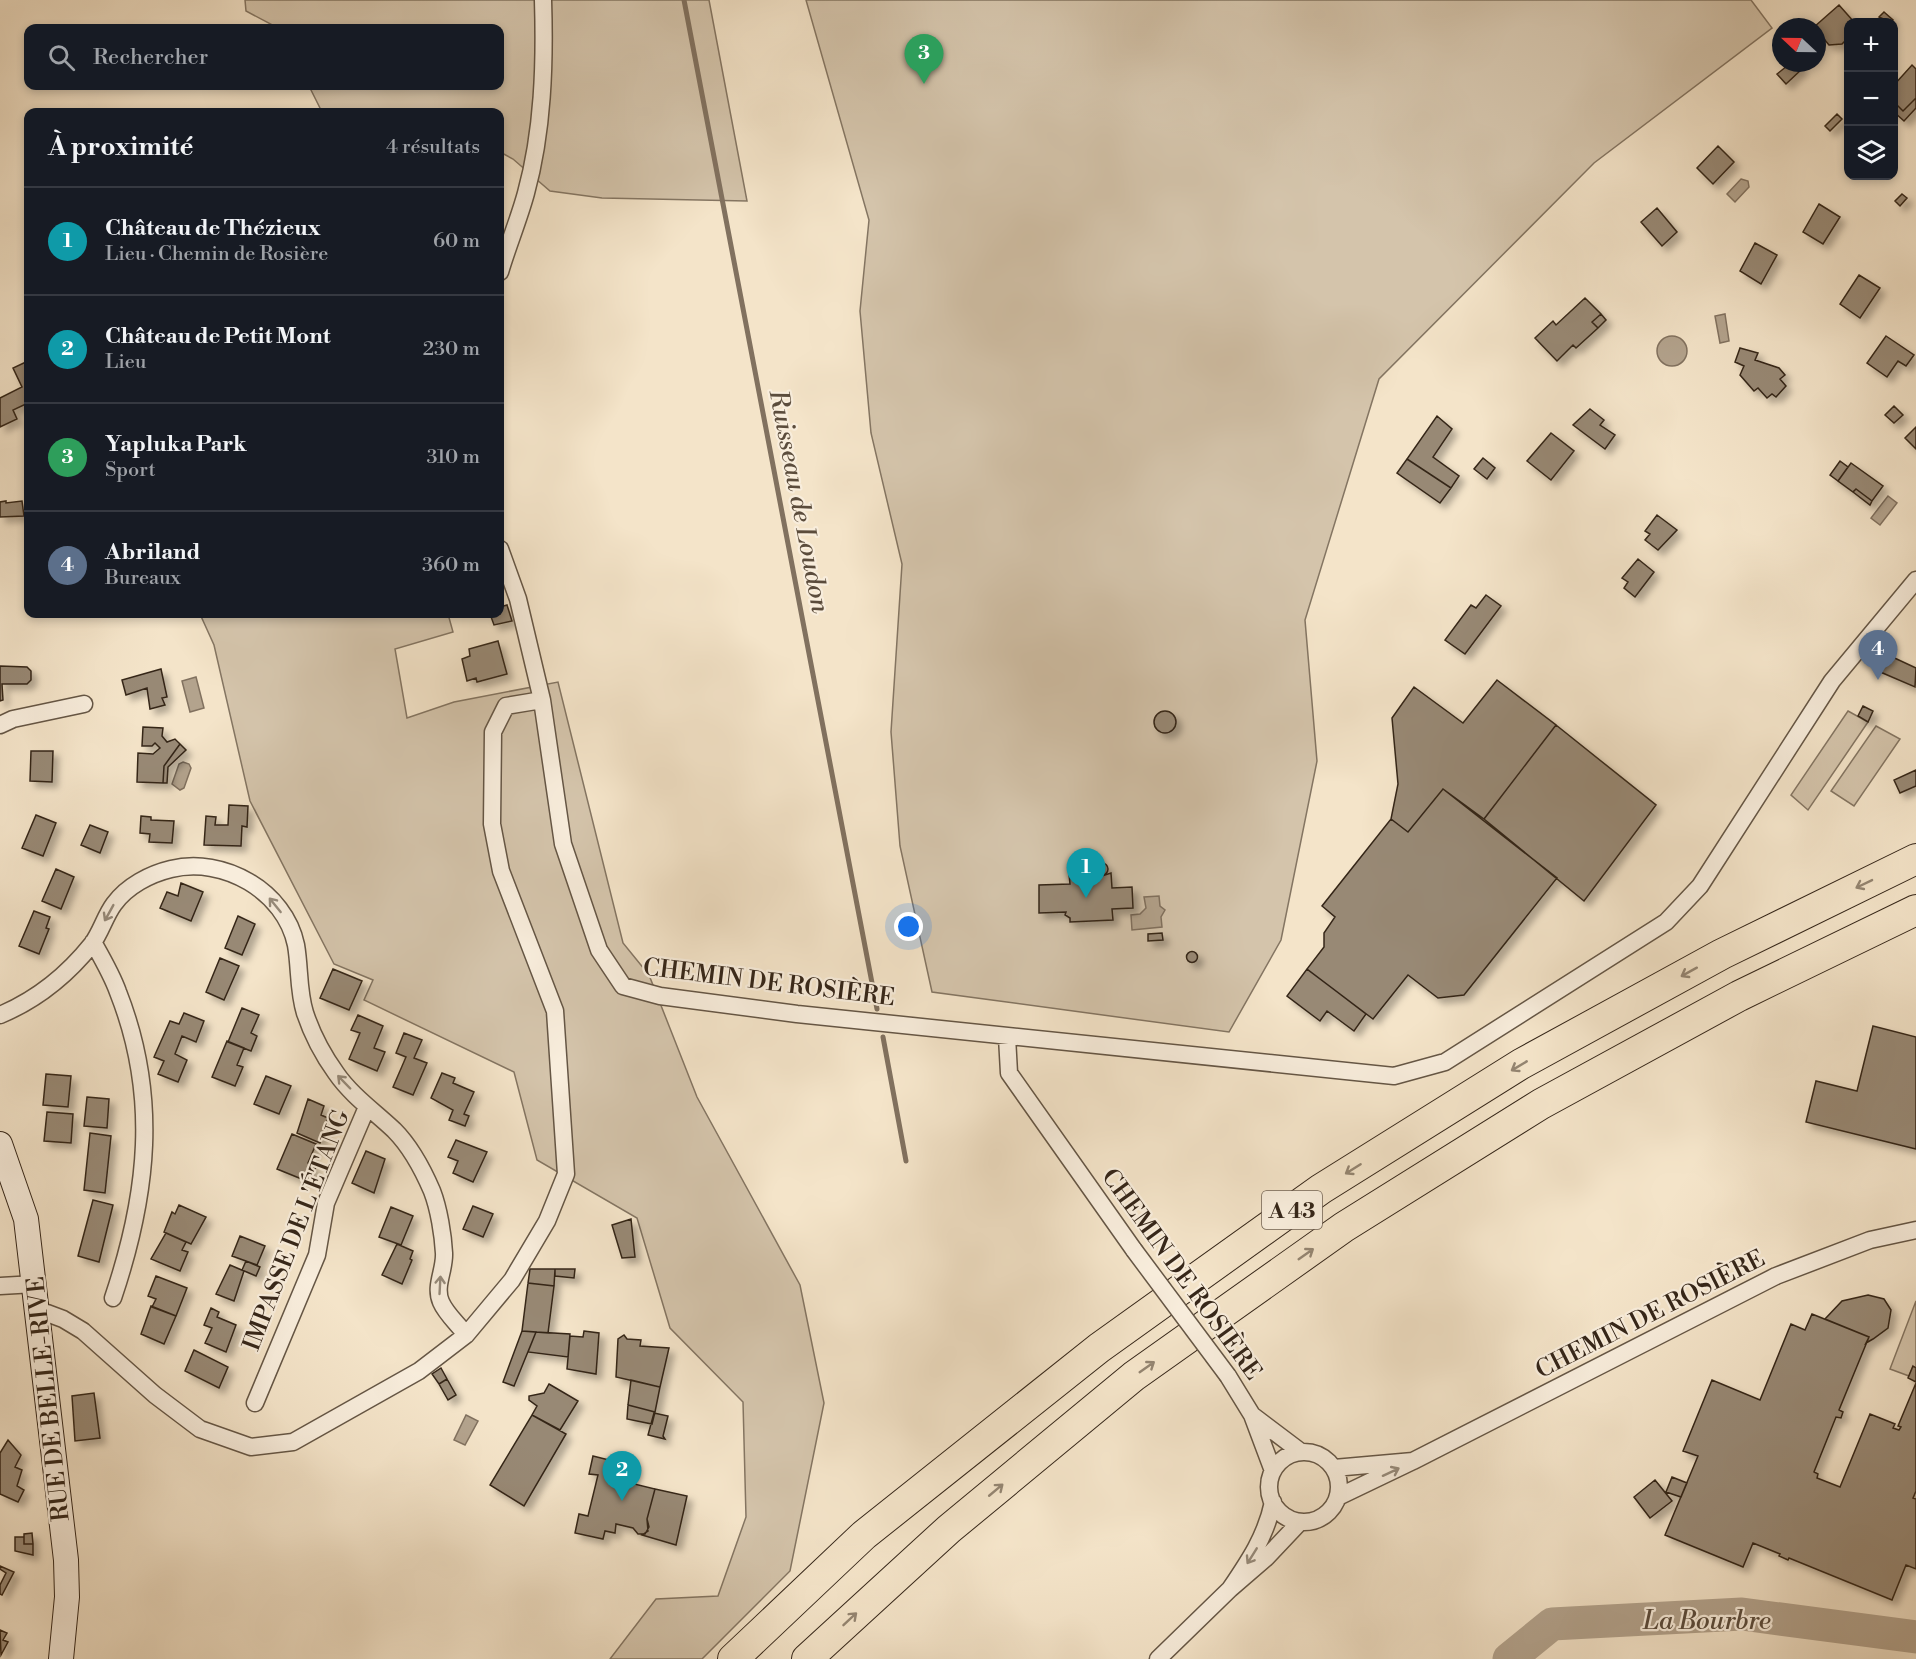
<!DOCTYPE html>
<html lang="fr">
<meta charset="utf-8">
<style>
:root{--surface:#171b24;--page:#242831;--text:#f1f3f6;--muted:#9ea1a6;--line:#363941;--accent:#c59692}
body{margin:0;font-family:"Libre Bodoni",serif;background:var(--page);color:var(--text)}
.controls{position:absolute;right:18px;top:18px;display:grid;overflow:hidden;border-radius:12px;box-shadow:0 3px 9px #0003}
.controls button{width:54px;height:54px;display:grid;place-items:center;padding:0;border:0;border-bottom:2px solid var(--line);background:var(--surface);color:var(--text);font:30px sans-serif}
.compass{position:absolute;left:1772px;top:18px;width:54px;height:54px;border-radius:50%;background:var(--surface);box-shadow:0 3px 9px #0003;rotate:292deg}
.you{position:absolute;left:909px;top:927px;width:21px;height:21px;margin:-15px;border:4px solid #fff;border-radius:50%;background:#1a73e8;box-shadow:0 0 0 9px #1a73e833}
.badge{display:grid;place-items:center;width:39px;height:39px;border-radius:50%;background:var(--accent);color:#fff;font-size:20px;font-weight:700}
.pin{position:absolute;translate:-50% -50px;filter:drop-shadow(0 2px 3px #0008)}
.pin::after{content:'';position:absolute;top:32px;width:21px;height:18px;background:inherit;clip-path:polygon(0 0,100% 0,50% 100%)}
.list{margin:0;padding:0;list-style:none}
h2{display:flex;justify-content:space-between;align-items:center;height:78px;margin:0;padding:0 24px;font-size:26px}
h2 small{font-size:20px;font-weight:400;color:var(--muted)}
.list li{display:grid;grid-template-columns:39px 1fr auto;gap:18px;align-items:center;box-sizing:border-box;height:108px;padding:0 24px;border-top:2px solid var(--line)}
.list b{display:block;font-size:22px;white-space:nowrap}
.list p{margin:0;font-size:20px;white-space:nowrap;color:var(--muted)}
.list em{font-size:20px;font-style:normal;color:var(--muted)}
.icon{flex:none;width:33px;height:33px;fill:none;stroke:currentColor;stroke-width:2;stroke-linecap:round;stroke-linejoin:round}
.map{position:relative;flex:none;width:1916px;height:1659px;overflow:hidden}
.search{position:absolute;background:var(--surface);box-shadow:0 3px 9px #0003;left:24px;top:24px;width:480px;height:66px;display:flex;align-items:center;gap:15px;box-sizing:border-box;padding:0 21px;border-radius:12px;color:var(--muted);font-size:22px}
.panel{position:absolute;background:var(--surface);box-shadow:0 3px 9px #0003;left:24px;top:108px;width:480px;height:510px;border-radius:12px}
.map>svg:first-child{display:block}
.green{fill:#d4c4ab;stroke:#847562;stroke-width:1.5}
.water{fill:#b3a38d;stroke:#81715f;stroke-width:1.5}
.lines{fill:none;stroke-linecap:round;stroke-linejoin:round}
.stream{stroke:#81715f;stroke-width:5}
.river{stroke:#b3a38d;stroke-width:33}
.building{fill:#988975;stroke:#352619;stroke-width:1.5;filter:url(#shadow)}
.street-casing{stroke:#655645;stroke-width:19}
.secondary-casing{stroke:#352619;stroke-width:26}
.highway-casing{stroke:#352619;stroke-width:32}
.street{stroke:#f8eddc;stroke-width:16}
.secondary{stroke:#f8eddc;stroke-width:24}
.highway{stroke:#f4e4c9;stroke-width:30}
.street-bridge-casing{stroke:#655645;stroke-width:19;stroke-linecap:butt}
.street-bridge{stroke:#f8eddc;stroke-width:16}
.oneway{stroke:#948571}
.oneway2{stroke:#968a7a}
.labels{text-anchor:middle;stroke-width:4.5;stroke-linejoin:round;paint-order:stroke}
.shield{fill:#f8eddc;stroke:#706254;stroke-width:1.5}
.shield-label{font-size:22px;font-weight:bold;fill:#352619}
.street-label{font-size:24px;fill:#352619;stroke:#f8eddc}
.water-label{font-size:26px;font-style:italic;fill:#5b4c3c;stroke:#f8eddc}
</style>
<div class="map">
<svg width="1916" height="1659" viewBox="0 0 1916 1659">
<defs>
<filter id="shadow"><feDropShadow dx="5.5" dy="5.5" stdDeviation="3" flood-color="#0004"/></filter>
</defs>
<rect width="100%" height="100%" fill="#f4e4c9"/>
<filter id="stains"><feTurbulence type="fractalNoise" baseFrequency=".00333" numOctaves="4"/><feColorMatrix values="0 0 0 0 .2 0 0 0 0 .09 0 0 0 0 .02 0 0 0 .5 -.17"/></filter>
<radialGradient id="worn" r=".72"><stop offset=".6" stop-color="#630" stop-opacity="0"/><stop offset="1" stop-color="#630" stop-opacity=".3"/></radialGradient>
<path class="green" d="M245 0H709L747 201 602 198 550 191 513 159 500 152V112H322L309 86H500V28H278L246 11Z
M806 0H1751L1772 28 1594 163 1379 379 1305 620 1317 761 1281 940 1229 1032 932 992 900 846 891 732 902 564 871 433 860 311 869 220Z
M200 614H448L453 632 395 649 407 718 454 702 558 682 623 943 649 975 697 1097 800 1285 824 1403 790 1571 702 1659H610L656 1599 718 1596 746 1517 743 1402 670 1328 637 1218 537 1160 514 1072 364 1000 373 980 334 964 250 801 214 645Z
M1848 711 1868 722 1808 810 1791 795Z
M1876 726 1900 739 1854 806 1831 791Z
M1916 1301V1368L1913 1367 1909 1376 1890 1369Z"/>
<path class="water" d="M1741 179 1748 181 1749 187 1735 202 1727 194Z
M1725 314 1729 341 1720 343 1715 316Z
M1657 351a15 15 0 1 1 30 0a15 15 0 1 1-30 0Z
M1888 496 1897 503 1880 525 1871 518Z
M196 677 204 708 190 712 182 681Z
M183 762 189 764 191 768 184 788 180 790 172 784 179 764Z
M1159 896 1160 906 1165 910 1161 917 1162 927 1132 930 1131 915 1140 914 1146 908 1144 897Z
M466 1415 478 1421 465 1445 454 1440Z"/>
<g class="lines">
<path class="stream" d="M684 0 877 1009
M883 1037 906 1161"/>
<path class="river" d="M1509 1659 1552 1624 1742 1614 1916 1637"/>
</g>
<path class="building" d="M1839 5 1854 22H1848V38L1842 44 1829 45 1814 27Z
M1884 12 1893 20 1890 22 1879 17Z
M1784 63H1797L1802 69 1786 84 1777 74 1787 66Z
M1912 65 1916 69V98L1903 111 1894 102V85Z
M1916 98V108L1904 121 1894 112V102L1903 111Z
M1837 114 1842 119 1830 131 1825 126Z
M1718 146 1734 162 1713 184 1697 168Z
M1902 194 1907 198 1900 206 1895 201Z
M1819 204 1840 217 1823 244 1803 232Z
M1657 208 1677 232 1662 246 1641 222Z
M1755 243 1777 255 1761 284 1740 271Z
M1859 275 1880 288 1860 318 1840 304Z
M1585 298 1601 314 1592 322 1598 328 1576 348 1573 345 1557 361 1535 338 1553 321 1556 325Z
M1601 314 1606 320 1598 328 1592 322Z
M1886 336 1914 355 1906 366 1898 361 1887 377 1867 363Z
M1740 348 1758 353 1755 360 1779 368 1785 375 1780 379 1786 386 1776 397 1772 394 1767 398 1758 388 1754 391 1740 375 1744 366 1735 362Z
M28 361V403L13 410 17 419 0 427V398L22 387 13 368Z
M1894 406 1903 415 1894 423 1885 415Z
M1590 409 1604 420 1600 425 1615 435 1605 449 1573 425Z
M1437 416 1452 429 1433 457 1459 476 1451 488 1407 459Z
M1916 427V449L1905 438Z
M1551 433 1574 451 1551 480 1527 461Z
M1483 458 1495 468 1487 479 1474 469Z
M1407 459 1451 488 1440 503 1397 473Z
M1840 461 1848 467 1838 481 1830 475Z
M1851 463 1883 486 1872 501 1856 489 1853 492 1838 481Z
M1856 489 1872 501 1870 505 1853 492Z
M6 501V503L22 501 24 516 0 517V502Z
M1657 515 1677 530 1658 550 1645 540 1650 534 1645 531Z
M1638 559 1654 572 1635 597 1624 588 1628 582 1622 578Z
M1486 595 1501 606 1465 654 1445 640 1471 605 1476 608Z
M507 605 512 621 494 625 490 614H500V607Z
M498 641 507 674 477 682 476 678 467 681 462 659 470 656 469 649Z
M1886 654 1916 668 1915 687 1878 671Z
M0 666 27 667 31 671V680L27 684H2L3 700 0 701Z
M161 669 167 697 162 698 165 705 150 709 147 688 126 695 122 680Z
M1497 680 1556 725 1484 819 1443 789 1408 832 1391 819 1398 784 1392 718 1414 687 1463 723Z
M1863 706 1873 711 1868 722 1858 716Z
M1154 722a11 11 0 1 1 22 0a11 11 0 1 1-22 0Z
M1556 725 1656 805 1584 901 1484 819Z
M143 727 163 728 162 736 167 742 175 739 180 744 164 766 163 783 137 782 138 753 153 754 160 748 155 743 152 746H142Z
M180 744 186 750 168 767 167 783H163L164 766Z
M31 751H53L52 782 30 781Z
M1916 770V786L1900 793 1894 780Z
M1443 789 1557 878 1464 995 1438 998 1408 975 1373 1019 1307 969 1324 947V933L1335 917 1322 906 1391 819 1408 832Z
M229 805 248 806 247 827 242 826 241 846 204 845 206 816 216 817 215 825H228Z
M36 815 56 823 43 856 22 848Z
M141 816 151 817V820L174 821 172 843 149 842 150 834 140 833Z
M90 825 108 832 100 853 81 845Z
M1096 869a6 6 0 1 1 12 0a6 6 0 1 1-12 0Z
M56 869 74 877 61 909 42 901Z
M1097 873 1102 876 1111 873 1112 888 1132 887 1133 908 1112 909 1113 920 1070 922V918L1065 915 1066 912 1039 913V885L1070 884 1069 874Z
M181 883 203 892 191 921 160 908 167 892 178 896Z
M34 911 50 917 46 928 49 929 39 954 19 946Z
M238 916 255 924 242 955 225 948Z
M1162 933 1163 940 1148 941V934Z
M1186.5 957a5.5 5.5 0 1 1 11 0a5.5 5.5 0 1 1-11 0Z
M220 958 239 966 224 1000 206 992Z
M333 969 362 981 349 1010 320 998Z
M1307 969 1366 1014 1354 1031 1327 1011 1320 1021 1287 996Z
M242 1008 259 1015 251 1033 257 1036 251 1051 228 1042Z
M184 1013 204 1021 196 1042 182 1036 175 1054 187 1060 178 1082 158 1074 164 1061 154 1057 170 1021 179 1024Z
M358 1015 383 1026 374 1048 385 1052 377 1071 349 1059 360 1033 351 1030Z
M1873 1026 1916 1037V1149L1806 1122 1816 1081 1857 1091Z
M404 1033 422 1040 414 1058 427 1063 413 1095 393 1087 406 1057 396 1053Z
M227 1041 244 1048 237 1065 243 1067 235 1086 212 1077Z
M442 1073 455 1078 453 1083 474 1092 464 1114 469 1116 465 1126 449 1120 453 1110 431 1098Z
M46 1074 71 1076 68 1107 43 1105Z
M266 1076 291 1086 279 1114 254 1104Z
M87 1097 109 1099 107 1128 84 1126Z
M308 1099 324 1106 321 1115 328 1118 320 1143 297 1133Z
M47 1112 73 1114 71 1143 44 1141Z
M90 1133 111 1136 105 1193 84 1190Z
M292 1134 316 1144 308 1163 316 1167 309 1182 277 1169Z
M456 1140 487 1152 473 1182 453 1173 458 1161 448 1157Z
M366 1151 385 1159 374 1193 352 1183Z
M93 1200 113 1205 99 1262 78 1256Z
M179 1205 206 1217 191 1244 164 1232 172 1212 175 1214Z
M473 1206 493 1214 483 1237 463 1229Z
M391 1207 413 1216 401 1245 379 1237Z
M631 1219 635 1257 622 1258 612 1225Z
M166 1233 186 1242 182 1250 188 1252 180 1271 151 1259Z
M240 1236 265 1246 257 1265 232 1256Z
M397 1244 413 1251 410 1259 412 1260 402 1284 382 1275Z
M246 1261 260 1267 256 1276 242 1270Z
M230 1265 244 1271 234 1301 216 1294Z
M530 1269H555L554 1286 528 1283Z
M555 1269H575L574 1278 555 1276Z
M156 1276 187 1288 176 1316 152 1307 156 1299 148 1296Z
M528 1283 554 1286 548 1333 522 1331Z
M1868 1295 1884 1299 1891 1310 1888 1328 1873 1339 1866 1343 1869 1337 1825 1319 1842 1301Z
M151 1306 176 1316 164 1344 141 1334Z
M211 1308 219 1312 217 1317 236 1325 226 1352 205 1343 212 1328 204 1325Z
M1812 1314 1869 1337 1839 1410 1843 1412 1841 1418 1836 1417 1814 1472 1818 1474 1817 1478 1840 1487 1870 1414 1895 1424 1893 1428 1899 1430 1901 1427 1898 1426 1916 1383V1491L1913 1498 1916 1499V1569L1906 1565 1892 1600 1789 1558 1788 1560 1779 1556 1780 1554 1753 1543 1743 1567 1665 1535 1698 1456 1683 1451 1712 1380 1760 1400 1791 1324 1805 1330Z
M522 1331 536 1332 514 1386 503 1382Z
M584 1331 599 1333 596 1374 567 1369 570 1336 583 1337Z
M536 1332 570 1334 568 1357 528 1352Z
M624 1335 627 1339 641 1340 640 1346 669 1348 660 1387 616 1377 618 1339Z
M194 1350 228 1367 219 1388 185 1371Z
M1913 1366 1916 1368V1382L1908 1378Z
M441 1368 447 1379 439 1384 432 1374Z
M447 1379 456 1395 448 1400 439 1384Z
M631 1380 660 1387 655 1412 628 1405Z
M549 1384 578 1401 560 1430 532 1415 537 1406 529 1400V1396L544 1393Z
M94 1393 100 1438 75 1441 72 1396Z
M628 1405 655 1412 652 1424 627 1419Z
M654 1413 668 1416 663 1436 665 1439 648 1435Z
M532 1415 566 1434 524 1506 490 1485Z
M8 1440 21 1455 15 1467 22 1470 17 1486 24 1490 18 1502 0 1494V1453Z
M593 1456 621 1463 619 1470 628 1472 626 1482 655 1489 647 1519 649 1527 645 1534H638L633 1528 616 1524 615 1533 605 1531 603 1539 575 1533 579 1514 588 1516 598 1475 589 1474Z
M1672 1477 1687 1483 1681 1497 1666 1492Z
M1655 1480 1672 1501 1650 1518 1634 1497Z
M655 1489 687 1496 676 1545 642 1535 648 1531 647 1519Z
M32 1533 33 1544H24V1534Z
M15 1537H24V1544H33V1555L15 1551Z
M0 1566 14 1572 2 1595 0 1594V1585L6 1573 0 1569Z
M0 1630 7 1633 3 1640 8 1642 1 1655Z"/>
<g class="lines">
<g class="street-casing">
<path id="street" d="M500 272C508 245 519 219 526 193 543 131 545 64 543 0
M500 549 518 599 542 700 563 844 599 950 623 986 660 996 797 1014 1394 1076 1445 1062 1666 922 1700 886 1832 681 1916 580
M0 725 13 719 84 704
M93 942C102 958 112 975 118 992 159 1096 148 1194 113 1298
M0 1015C36 1000 68 974 92 944 101 932 105 916 114 904 127 886 150 874 171 869 223 856 285 891 296 945 300 968 298 991 305 1013 312 1034 323 1055 336 1073 351 1095 375 1112 394 1130 410 1146 423 1170 432 1191 439 1209 443 1235 444 1253 445 1270 434 1286 441 1302 446 1314 459 1325 466 1335
M1007 1037 1009 1073 1134 1250
M0 1286 35 1284
M39 1314 47 1313 63 1319 83 1331 155 1395 200 1429 251 1447 293 1442 419 1371 466 1335 512 1280 547 1221 566 1174 555 1011 501 871 492 824 493 732 506 706 542 700
M1228 1376 1252 1415
M255 1403 317 1255 326 1203 367 1107
M1269 1487a35 35 0 1 1 70 0a35 35 0 1 1-70 0Z
M1413 1461 1776 1276 1870 1240 1916 1230
M1334 1468 1413 1461 1338 1497
M1273 1471 1252 1415 1301 1452
M1273 1502C1266 1536 1249 1561 1230 1589L1266 1558 1300 1522
M1158 1659 1230 1589"/>
</g>
<g class="secondary-casing">
<path id="secondary" d="M0 1144 26 1219 66 1560 67 1597 61 1659"/>
</g>
<g class="highway-casing">
<path id="highway" d="M733 1659 864 1535 1099 1348 1321 1189 1521 1064 1722 954 1916 859
M807 1659 949 1529 1134 1376 1344 1227 1541 1104 1739 996 1916 910"/>
</g>
<use href="#street" class="street"/>
<use href="#secondary" class="secondary"/>
<use href="#highway" class="highway"/>
<g class="street-bridge-casing">
<path id="street-bridge" d="M1134 1250 1228 1376"/>
</g>
<use href="#street-bridge" class="street-bridge"/>
</g>
<defs><path id="oneway-shaft" d="M-6 0H5M1.5-3L5.5 0L1.5 3" fill="none" stroke-width="1.6" stroke-linecap="round" stroke-linejoin="round" transform="scale(1.5)"/></defs>
<g class="oneway">
<use href="#oneway-shaft" transform="translate(1864 884) rotate(154)"/>
<use href="#oneway-shaft" transform="translate(1689 972) rotate(151)"/>
<use href="#oneway-shaft" transform="translate(1519 1066) rotate(149)"/>
<use href="#oneway-shaft" transform="translate(1353 1169) rotate(148)"/>
<use href="#oneway-shaft" transform="translate(1306 1254) rotate(-35)"/>
<use href="#oneway-shaft" transform="translate(1147 1367) rotate(-35)"/>
<use href="#oneway-shaft" transform="translate(996 1490) rotate(-40)"/>
<use href="#oneway-shaft" transform="translate(850 1619) rotate(-43)"/>
</g>
<g class="oneway2">
<use href="#oneway-shaft" transform="translate(275 905) rotate(-129)"/>
<use href="#oneway-shaft" transform="translate(109 913) rotate(119)"/>
<use href="#oneway-shaft" transform="translate(344 1082) rotate(-134)"/>
<use href="#oneway-shaft" transform="translate(440 1285) rotate(-87)"/>
<use href="#oneway-shaft" transform="translate(1391 1472) rotate(-25)"/>
<use href="#oneway-shaft" transform="translate(1252 1556) rotate(122)"/>
</g>
<g class="labels">
<rect class="shield" x="1262" y="1191" width="60" height="38" rx="4.5"/>
<g class="shield-label">
<text x="1292" y="1218">A 43</text>
</g>
<g class="street-label">
<text transform="translate(769 982) rotate(7)" y="8">CHEMIN DE ROSIÈRE</text>
<text transform="translate(296 1230) rotate(-69)" y="8">IMPASSE DE L'ÉTANG</text>
<text transform="translate(1182 1274) rotate(54)" y="8">CHEMIN DE ROSIÈRE</text>
<text transform="translate(1650 1314) rotate(-27)" y="8">CHEMIN DE ROSIÈRE</text>
<text transform="translate(48 1399) rotate(-96)" y="8">RUE DE BELLE-RIVE</text>
</g>
<g class="water-label">
<text transform="translate(800 501) rotate(79)" y="9">Ruisseau de Loudon</text>
<text x="1707" y="1629">La Bourbre</text>
</g>
</g>
<rect width="100%" height="100%" filter="url(#stains)"/>
<rect width="100%" height="100%" fill="url(#worn)"/>
</svg>
<div class="controls">
<button>+</button>
<button>−</button>
<button><svg class="icon" aria-label="layers" viewBox="0 0 24 24"><path d="M12 4l9 5-9 5-9-5zM3 14l9 5 9-5"/></svg></button>
</div>
<svg class="compass" viewBox="-18 -18 36 36"><path d="M0-13l5 13h-10z" fill="#e53935"/><path d="M0 13l5-13h-10z" fill="#9ea1a6"/></svg>
<div class="you"></div>
<div class="pin badge" style="left:1086px;top:898px;background:#0f9aa8">1</div>
<div class="pin badge" style="left:622px;top:1501px;background:#0f9aa8">2</div>
<div class="pin badge" style="left:924px;top:84px;background:#2e9e5b">3</div>
<div class="pin badge" style="left:1878px;top:680px;background:#5c6f8a">4</div>
<div class="search"><svg class="icon" aria-label="search" viewBox="0 0 24 24"><circle cx="10" cy="10" r="6"/><path d="M15 15l6 6"/></svg>Rechercher</div>
<section class="panel">
<h2>À proximité<small>4 résultats</small></h2>
<ul class="list">
<li><span class="badge" style="background:#0f9aa8">1</span><div><b>Château de Thézieux</b><p>Lieu · Chemin de Rosière</p></div><em>60 m</em></li>
<li><span class="badge" style="background:#0f9aa8">2</span><div><b>Château de Petit Mont</b><p>Lieu</p></div><em>230 m</em></li>
<li><span class="badge" style="background:#2e9e5b">3</span><div><b>Yapluka Park</b><p>Sport</p></div><em>310 m</em></li>
<li><span class="badge" style="background:#5c6f8a">4</span><div><b>Abriland</b><p>Bureaux</p></div><em>360 m</em></li>
</ul>
</section>
</div>
